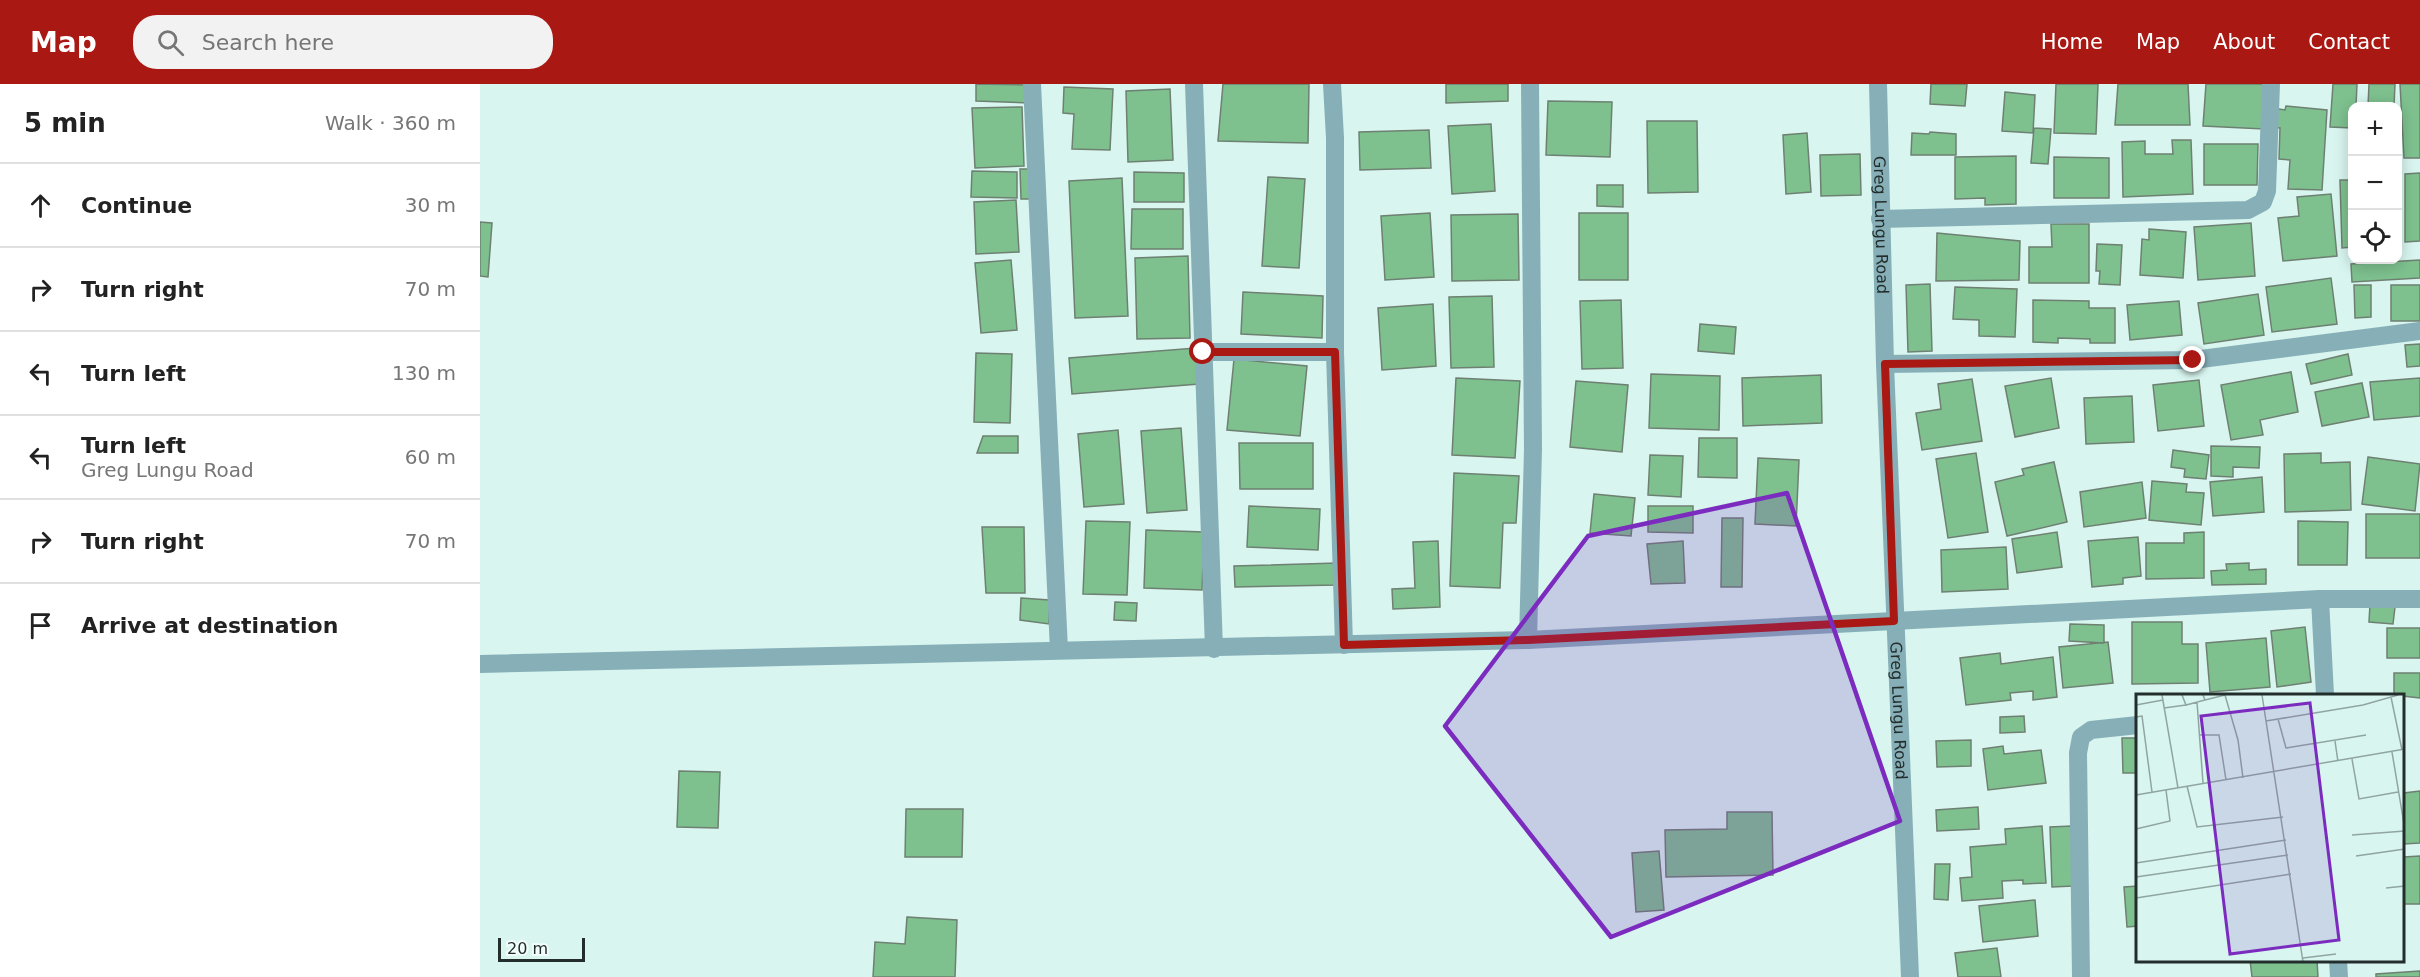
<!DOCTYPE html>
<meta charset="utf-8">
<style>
:root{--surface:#fff;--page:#f2f2f2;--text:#222;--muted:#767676;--line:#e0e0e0;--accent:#aa1813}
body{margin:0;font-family:"DejaVu Sans",sans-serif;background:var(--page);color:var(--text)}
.controls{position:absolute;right:18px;top:18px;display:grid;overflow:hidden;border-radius:12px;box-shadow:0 3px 15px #0003}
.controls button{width:54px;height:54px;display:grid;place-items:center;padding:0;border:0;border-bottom:2px solid var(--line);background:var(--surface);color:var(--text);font:30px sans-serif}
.scale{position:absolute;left:18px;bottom:15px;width:87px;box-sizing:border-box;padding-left:6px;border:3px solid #232e2c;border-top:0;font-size:16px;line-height:21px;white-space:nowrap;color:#232e2c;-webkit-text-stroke:4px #f2fefb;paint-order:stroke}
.stop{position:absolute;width:18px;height:18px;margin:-14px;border:4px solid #aa1813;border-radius:50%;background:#fff}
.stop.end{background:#aa1813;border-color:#fff;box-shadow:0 2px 6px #0008}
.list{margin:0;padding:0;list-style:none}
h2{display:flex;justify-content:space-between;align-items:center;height:78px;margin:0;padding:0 24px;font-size:26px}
h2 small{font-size:20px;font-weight:400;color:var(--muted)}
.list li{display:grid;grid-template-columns:39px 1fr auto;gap:18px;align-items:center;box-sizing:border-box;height:84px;padding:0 24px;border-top:2px solid var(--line)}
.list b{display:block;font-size:22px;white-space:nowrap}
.list p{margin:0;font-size:20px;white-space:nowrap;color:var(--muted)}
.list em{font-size:20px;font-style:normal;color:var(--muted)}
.icon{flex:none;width:33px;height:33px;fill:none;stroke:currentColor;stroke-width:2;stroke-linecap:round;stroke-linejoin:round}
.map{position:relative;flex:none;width:1940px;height:893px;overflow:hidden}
header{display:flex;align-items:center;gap:36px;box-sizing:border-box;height:84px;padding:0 30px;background:var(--accent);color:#fff}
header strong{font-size:28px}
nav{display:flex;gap:33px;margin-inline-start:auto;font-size:21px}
.search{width:420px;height:54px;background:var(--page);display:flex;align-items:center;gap:15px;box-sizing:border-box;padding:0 21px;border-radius:24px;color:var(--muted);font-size:22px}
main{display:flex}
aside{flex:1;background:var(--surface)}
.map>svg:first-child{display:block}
.building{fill:#7ec18f;stroke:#6e8072;stroke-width:1.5}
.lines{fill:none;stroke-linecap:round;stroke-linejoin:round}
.minor{stroke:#87afb8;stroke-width:18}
.route{stroke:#aa1813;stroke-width:8}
.marked{fill:#7b2cbf;fill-opacity:0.2;stroke:#7b2cbf;stroke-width:4.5;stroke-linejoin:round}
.labels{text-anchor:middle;stroke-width:6;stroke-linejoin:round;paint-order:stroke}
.street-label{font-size:16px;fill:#232e2c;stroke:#f2fefb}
.inset-road{fill:none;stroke:#90a5a1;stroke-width:1.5}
.view{fill:#7b2cbf;fill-opacity:0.15;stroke:#7b2cbf;stroke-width:3}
.inset-edge{fill:none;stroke:#232e2c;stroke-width:3}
</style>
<header>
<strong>Map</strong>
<div class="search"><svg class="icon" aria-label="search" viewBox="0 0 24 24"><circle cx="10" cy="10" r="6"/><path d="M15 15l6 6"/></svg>Search here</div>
<nav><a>Home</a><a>Map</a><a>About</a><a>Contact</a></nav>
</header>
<main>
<aside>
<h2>5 min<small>Walk · 360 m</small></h2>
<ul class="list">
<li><svg class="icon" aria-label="ahead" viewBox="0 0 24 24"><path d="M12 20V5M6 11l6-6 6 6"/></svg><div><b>Continue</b></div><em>30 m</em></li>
<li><svg class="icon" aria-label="right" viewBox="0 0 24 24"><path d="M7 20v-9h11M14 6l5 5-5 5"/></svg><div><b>Turn right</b></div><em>70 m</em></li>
<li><svg class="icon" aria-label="left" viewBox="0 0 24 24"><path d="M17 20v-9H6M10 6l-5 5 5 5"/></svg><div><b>Turn left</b></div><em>130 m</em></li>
<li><svg class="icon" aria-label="left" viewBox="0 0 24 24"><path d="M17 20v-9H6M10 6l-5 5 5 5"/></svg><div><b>Turn left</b><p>Greg Lungu Road</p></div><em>60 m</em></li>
<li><svg class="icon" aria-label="right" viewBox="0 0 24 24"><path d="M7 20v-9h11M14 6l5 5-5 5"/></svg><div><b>Turn right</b></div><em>70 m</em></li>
<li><svg class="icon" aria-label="arrive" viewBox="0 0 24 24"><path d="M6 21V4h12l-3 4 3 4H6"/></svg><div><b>Arrive at destination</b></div></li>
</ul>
</aside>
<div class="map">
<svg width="1940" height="893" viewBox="0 0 1940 893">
<rect width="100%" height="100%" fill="#d8f5ef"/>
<path class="building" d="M496 0 551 1V19L496 17Z
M743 0H829L828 59 738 57Z
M966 0H1028V17L966 19Z
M1451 0H1487L1485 22 1450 20Z
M1576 0H1618L1616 50 1574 49Z
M1638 0H1708L1710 41H1635Z
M1726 0H1786L1784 45 1723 42Z
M1853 0H1877L1876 22H1872V44L1850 43Z
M1889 0H1915L1914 22H1888Z
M1920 0H1940V74H1924Z
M584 3 633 5 630 66 592 65 594 30 583 29Z
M690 5 693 76 648 78 646 7Z
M1525 8 1555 11 1553 49 1522 47Z
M1068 17 1132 18 1130 73 1066 71Z
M1806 22 1847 26 1842 106 1808 105 1810 76 1799 75 1800 44 1791 43 1793 24 1805 26Z
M542 23 544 82 495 84 492 24Z
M1167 37H1217L1218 108 1168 109Z
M1011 40 1015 107 972 110 968 42Z
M1554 44 1571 45 1568 80 1551 79Z
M949 46 951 84 880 86 879 48Z
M1918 47H1920L1919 73H1918Z
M1450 48 1476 50V71H1431L1432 49 1449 50Z
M1327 49 1331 108 1306 110 1303 51Z
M1692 56H1711L1713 110 1643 113 1642 58 1665 57V70H1693Z
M1724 60H1778L1777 101H1724Z
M1380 70 1381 111 1341 112 1340 71Z
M1536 72V120L1505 121V114L1475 115V73Z
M1574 73 1629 74V114H1574Z
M540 85H553L555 115H541Z
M492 87 537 88V114L491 113Z
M654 88 704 89V118H654Z
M1940 89V157L1925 158V90Z
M788 93 825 95 819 184 782 182Z
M642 94 648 232 595 234 589 97Z
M1860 96H1872V163L1862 164Z
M1117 101H1143V123L1117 122Z
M1851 110 1857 172 1803 177 1798 134 1819 132 1817 113Z
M536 116 539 168 496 170 494 118Z
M652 125H703V165H651Z
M950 129 954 193 905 196 901 132Z
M1099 129H1148V196H1099Z
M1038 130 1039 196 972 197 971 131Z
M0 138 12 139 8 193 0 192Z
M1771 139 1775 192 1718 196 1714 143Z
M1571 140H1609V199H1549V163H1572Z
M1669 145 1706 148 1703 194 1660 191 1662 155 1669 156Z
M1457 149 1540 157 1539 196 1456 197Z
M1617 160 1642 161 1640 201 1619 200 1620 187H1616Z
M708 172 710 254 657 255 655 174Z
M531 176 537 246 501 249 495 179Z
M1940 176V194L1872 198 1871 180Z
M1851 194 1857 240 1792 248 1786 203Z
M1450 200 1452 267 1428 268 1426 201Z
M1874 201H1891V233L1875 234Z
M1911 201H1940V237H1911Z
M1475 203 1537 205 1535 253 1499 252V236L1473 235Z
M763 208 843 212 842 254 761 250Z
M1778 210 1784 251 1724 260 1718 219Z
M1012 212 1014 283 971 284 969 213Z
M1141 216 1143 284 1102 285 1100 217Z
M1553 216 1609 217V224H1635V259H1610V255L1578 254V259L1553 258Z
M1699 217 1702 251 1650 256 1647 221Z
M953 220 956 282 902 286 898 224Z
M1220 240 1256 243 1254 270 1218 267Z
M1940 260V282L1927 283 1925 261Z
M716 264 719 300 592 310 589 274Z
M496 269 532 270 530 339 494 338Z
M1868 270 1872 291 1831 300 1826 280Z
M754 275 827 282 820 352 747 346Z
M1811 288 1818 328 1780 336 1783 351 1751 356 1741 301Z
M1171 290 1240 292 1239 346 1169 344Z
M1341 291 1342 339 1263 342 1262 294Z
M976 294 1040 297 1035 374 972 371Z
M1571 294 1579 344 1535 353 1525 302Z
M1940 294V332L1894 336 1890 298Z
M1492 295 1502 357 1442 366 1436 329 1461 325 1458 300Z
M1719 296 1724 342 1678 347 1673 301Z
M1096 297 1148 301 1142 368 1090 363Z
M1882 299 1889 333 1842 342 1835 308Z
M1652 312 1654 358 1606 360 1604 314Z
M701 344 707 426 667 429 661 347Z
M638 346 644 420 604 423 598 350Z
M503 352H538V369H497Z
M1219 354H1257V394L1218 393Z
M759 359H833V405H760Z
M1731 362 1780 363 1779 384 1753 383V393L1731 392Z
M1693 366 1729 371 1726 395 1704 393 1705 385 1691 383Z
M1496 369 1508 448 1468 454 1456 375Z
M1841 369V379L1870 378 1871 426 1805 428 1804 370Z
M1170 371 1203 372 1201 413 1168 411Z
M1888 373 1940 380 1935 427 1882 420Z
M1278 374 1319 376 1316 442 1275 440Z
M1574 378 1587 438 1527 452 1515 398 1544 391 1542 385Z
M974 389 1039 392 1036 439H1023L1020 504 970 502Z
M1782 393 1784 428 1733 432 1730 398Z
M1672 397 1707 400 1706 408 1724 409 1721 441 1669 436Z
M1662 398 1666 434 1604 443 1600 408Z
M1114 410 1155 414 1151 452 1110 449Z
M769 422 840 425 838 466 767 463Z
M1168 422H1213V449L1168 448Z
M1886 430H1940V474H1886Z
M1242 434H1263L1262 503H1241Z
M606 437 650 438 647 511 603 510Z
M1818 437 1868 438 1867 481H1818Z
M502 443H544L545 509H506Z
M666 446 724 448 722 506 664 504Z
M1577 448 1582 483 1537 489 1532 455Z
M1724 448V494L1666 495V459H1704V449Z
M1658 453 1661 492 1643 494V500L1612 503 1608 457Z
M958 457 960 523 913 525 912 505 935 504 933 458Z
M1203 457 1205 499 1171 500 1167 460Z
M1526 463 1528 505 1462 508 1461 466Z
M857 479V501L755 503 754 482Z
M1769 479V486L1786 485V500L1732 501 1731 487 1747 486 1746 480Z
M541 514 569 516V540L540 536Z
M635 518 657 519 656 537 634 536Z
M1890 520 1915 523 1913 540 1889 538Z
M1652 538H1702V560H1718V599L1652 600Z
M1590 540 1624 541V559L1589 557Z
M1825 543 1831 598 1797 603 1791 547Z
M1907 544H1940V574H1907Z
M1786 554 1790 603 1730 608 1726 559Z
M1628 558 1633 599 1583 604 1579 563Z
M1520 569 1521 580 1573 573 1577 613 1553 616V607L1530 609 1531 616 1486 621 1480 574Z
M1914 589H1940V614L1914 611Z
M1544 632 1545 648 1520 649V633Z
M1642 654H1658V689H1643Z
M1491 656V682L1457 683 1456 657Z
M1523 662 1524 670 1561 666 1566 699 1508 706 1503 665Z
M199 687 240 688 238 744 197 743Z
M1940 707V759L1924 760V709Z
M1498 723 1499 745 1457 747 1456 726Z
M426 725H483L482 773H425Z
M1247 728H1292L1293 791 1186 793 1185 746 1247 745Z
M1562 742 1566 799 1543 800V796L1522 797 1523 814 1482 817 1480 794 1492 793 1490 763 1526 760 1525 745Z
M1591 742 1593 802 1572 803 1570 743Z
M1179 767 1184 826 1156 828 1152 769Z
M1940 772V820H1924V773Z
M1455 780H1470L1468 816 1454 815Z
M1658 802V842L1647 843 1644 803Z
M1555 816 1558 852 1503 858 1499 822Z
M427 833 477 836 475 893H393L395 858 425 860Z
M1517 864 1521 893H1478L1475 869Z
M1770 876H1837L1838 893H1772Z
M1940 887V893H1896V890Z"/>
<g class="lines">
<g class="minor">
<path d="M552 0 579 566"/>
<path d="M714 0 734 565"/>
<path d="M852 0 855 54V268L864 561"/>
<path id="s1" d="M1398 0 1405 280 1430 893"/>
<path d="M1400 135 1768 126 1783 118 1787 107 1791 0"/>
<path d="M723 268H855"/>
<path d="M1405 280 1713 276 1940 247"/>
<path d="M1840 515 1845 611"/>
<path d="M1048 556 1053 365 1050 0"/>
<path d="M0 580 1048 556 1840 515H1940"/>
<path d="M1858 876 1859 893"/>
<path d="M1601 893 1598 669 1601 653 1611 646 1658 641"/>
</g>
</g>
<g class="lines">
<path class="route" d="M723 268H855L864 561 1048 556 1414 537 1405 280 1713 276"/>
</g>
<path class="marked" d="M1307 409 1420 737 1131 853 965 642 1108 452Z"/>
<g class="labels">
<g class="street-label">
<text dy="6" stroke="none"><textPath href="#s1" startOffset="141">Greg Lungu Road</textPath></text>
<text dy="6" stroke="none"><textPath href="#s1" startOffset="627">Greg Lungu Road</textPath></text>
</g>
</g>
<g transform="translate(1656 610)">
<rect width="268" height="268" fill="#d8f5ef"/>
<path class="inset-road" d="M26 1 42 94M46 1 50 11 69 6 67 1M89 1 102 46 107 84M126 1 167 268M255 3 266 56M69 6 89 1M61 8 67 89M0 11 27 6M28 14 50 11M0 23 6 22 16 98M142 25 150 54 230 41M130 27 227 11 262 1M64 41H83L90 86M199 47 202 68M256 58 269 136M216 65 223 105 262 98M51 92 61 133 147 123M0 101 269 55M0 135 34 127 30 96M216 141 269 137M220 162 269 155M0 169 150 146M0 183 152 161M250 194 269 192M0 204 155 180M167 264 200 260"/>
<path class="view" d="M174 9 203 246 94 260 65 22Z"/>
<rect width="268" height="268" class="inset-edge"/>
</g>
</svg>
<div class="controls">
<button>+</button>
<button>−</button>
<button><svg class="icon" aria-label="locate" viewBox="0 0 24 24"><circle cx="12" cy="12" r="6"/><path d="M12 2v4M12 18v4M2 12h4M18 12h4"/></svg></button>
</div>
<div class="scale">20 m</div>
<div class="stop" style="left:723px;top:268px"></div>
<div class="stop end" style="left:1713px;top:276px"></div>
</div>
</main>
